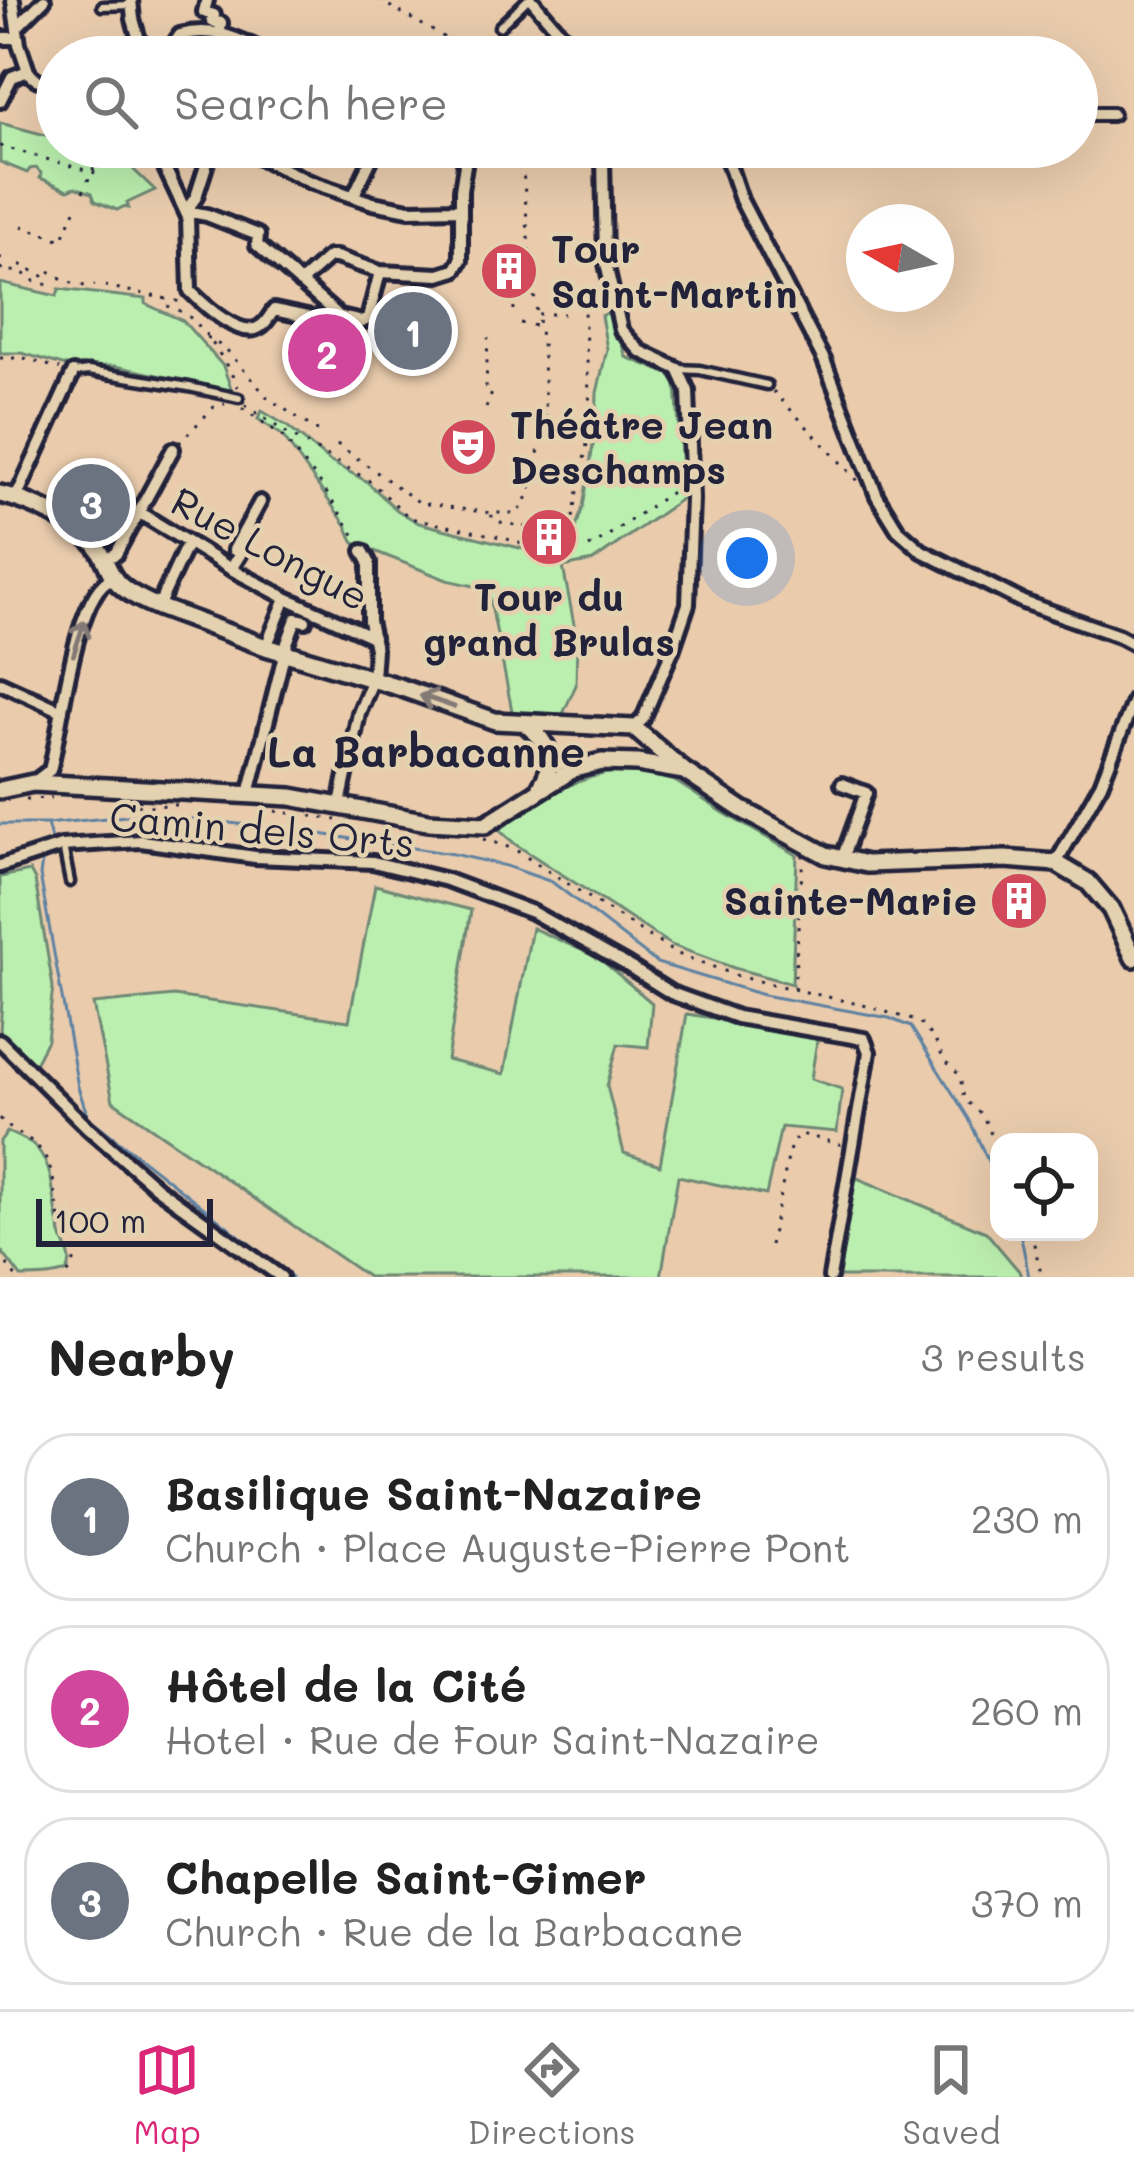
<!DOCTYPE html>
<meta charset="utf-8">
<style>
:root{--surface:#fff;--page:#f2f2f2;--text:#222;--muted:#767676;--line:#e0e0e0;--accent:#db2777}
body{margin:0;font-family:Mali,sans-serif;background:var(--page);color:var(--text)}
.controls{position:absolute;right:36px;bottom:36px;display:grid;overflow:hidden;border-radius:24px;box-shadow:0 12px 48px #0002}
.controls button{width:108px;height:108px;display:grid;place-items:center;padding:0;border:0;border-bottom:3px solid var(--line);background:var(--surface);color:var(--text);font:60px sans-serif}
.compass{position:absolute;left:846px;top:204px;width:108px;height:108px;border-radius:50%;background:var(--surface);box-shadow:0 12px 48px #0002;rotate:279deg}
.scale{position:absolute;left:36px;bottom:30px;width:177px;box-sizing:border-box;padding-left:12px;border:6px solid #22223b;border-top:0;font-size:33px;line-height:42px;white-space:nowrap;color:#22223b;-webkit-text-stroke:9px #e4d1af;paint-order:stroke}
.you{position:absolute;left:747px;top:558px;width:42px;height:42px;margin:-30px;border:9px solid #fff;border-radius:50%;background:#1a73e8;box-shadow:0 0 0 18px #1a73e833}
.badge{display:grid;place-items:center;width:78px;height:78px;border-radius:50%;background:var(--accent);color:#fff;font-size:39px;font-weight:700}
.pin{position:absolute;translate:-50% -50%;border:6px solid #fff;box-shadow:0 3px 12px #0006}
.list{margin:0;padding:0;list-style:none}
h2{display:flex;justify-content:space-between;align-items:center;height:156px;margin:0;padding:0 48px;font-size:51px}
h2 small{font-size:39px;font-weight:400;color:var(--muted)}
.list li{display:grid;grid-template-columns:78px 1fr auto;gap:36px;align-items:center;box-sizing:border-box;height:168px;margin:0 24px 24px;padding:0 24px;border:3px solid var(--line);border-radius:48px}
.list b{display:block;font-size:45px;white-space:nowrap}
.list p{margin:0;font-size:39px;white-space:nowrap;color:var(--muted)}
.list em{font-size:39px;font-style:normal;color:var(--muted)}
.icon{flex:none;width:66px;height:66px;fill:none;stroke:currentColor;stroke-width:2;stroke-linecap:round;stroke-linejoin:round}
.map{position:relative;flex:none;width:1134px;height:1277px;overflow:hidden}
.search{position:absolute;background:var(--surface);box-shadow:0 12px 48px #0002;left:36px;right:36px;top:36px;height:132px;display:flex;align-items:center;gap:30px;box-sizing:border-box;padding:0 42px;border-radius:66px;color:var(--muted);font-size:45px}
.sheet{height:732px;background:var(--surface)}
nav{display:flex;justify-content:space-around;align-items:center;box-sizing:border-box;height:168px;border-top:3px solid var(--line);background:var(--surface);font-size:33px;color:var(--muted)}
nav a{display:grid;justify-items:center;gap:6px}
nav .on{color:var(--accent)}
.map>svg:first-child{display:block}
.green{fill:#bbefaf;stroke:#6e8875;stroke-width:3}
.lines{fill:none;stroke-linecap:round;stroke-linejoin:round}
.stream{stroke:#5f82a2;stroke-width:3}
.lane-casing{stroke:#22223b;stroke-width:15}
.street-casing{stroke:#22223b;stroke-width:20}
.secondary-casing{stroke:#22223b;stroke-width:24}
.path{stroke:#22223b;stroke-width:3;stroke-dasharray:3 9;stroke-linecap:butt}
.lane{stroke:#e4d1af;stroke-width:6}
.street{stroke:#e4d1af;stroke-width:10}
.secondary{stroke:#e4d1af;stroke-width:15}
.path-bridge{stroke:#22223b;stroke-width:3;stroke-dasharray:3 9;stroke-linecap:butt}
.oneway{stroke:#837a75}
.labels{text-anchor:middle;stroke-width:9;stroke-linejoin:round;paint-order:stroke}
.poi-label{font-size:39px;font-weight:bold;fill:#22223b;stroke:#e4d1af;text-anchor:start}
.street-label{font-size:39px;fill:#22223b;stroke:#e4d1af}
.neighbourhood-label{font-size:42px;font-weight:bold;fill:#22223b;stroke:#e4d1af}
</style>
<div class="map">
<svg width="1134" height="1277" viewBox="0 0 1134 1277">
<rect width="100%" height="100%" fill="#eaccad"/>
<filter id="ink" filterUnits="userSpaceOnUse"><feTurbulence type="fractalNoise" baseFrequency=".00833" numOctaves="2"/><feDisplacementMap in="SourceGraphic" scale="24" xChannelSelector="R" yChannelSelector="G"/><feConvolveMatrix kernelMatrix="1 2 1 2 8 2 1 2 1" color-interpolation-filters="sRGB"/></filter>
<g filter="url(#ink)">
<path class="green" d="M0 123 57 138V147H86L139 163 134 170 155 190 127 203 128 208 123 207 117 210 95 201 92 193 75 187 68 190 40 178 41 173 36 168 30 169 27 173 0 162Z
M0 283 57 296 59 289 146 299V304L183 321 223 366 232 391 115 366 69 367 22 353H0Z
M611 311 626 357 669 374 676 385 684 497 593 561 563 567 577 640 576 685 562 716H513L488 589 447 580 354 543 346 525 282 435 258 419 262 411 287 426 329 461 366 481 397 510 419 523 544 554 560 556 571 541 583 507 596 427 597 393 607 349 601 316Z
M620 771 649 773 675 781 724 813 797 855 792 984 734 968 671 945 515 844 499 830C535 803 574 776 620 771Z
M30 871 35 880 53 987 47 1040 33 1067 0 1031 2 1000 0 877Z
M375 885 471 910 447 1060 504 1074 532 928 599 958 652 1003 648 1047 618 1044 607 1086 624 1153 660 1165 687 1014 818 1034 811 1079 842 1089 837 1132 781 1127 766 1195 678 1176 661 1277H368L113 1101 93 1004 174 996 349 1021Z
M7 1132C18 1137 33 1141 39 1151 58 1178 52 1214 64 1243 68 1252 73 1261 67 1271 59 1277 34 1277 21 1277L0 1249V1141Z
M850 1175 986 1232 1019 1271 1021 1277H835Z"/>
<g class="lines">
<path class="stream" d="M0 824H47L146 814 286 829 453 854 506 866 552 882 657 963 763 995 889 1018 911 1027 969 1119 999 1186
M47 824 52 842
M54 852 55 855 42 862 40 875 78 1087 88 1117 292 1277
M1020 1232 1029 1277"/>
<g class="lane-casing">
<path id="lane" d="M102 6 132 5
M499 27 527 0
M678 369 700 370 767 385
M73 373 88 371 189 387 239 398
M63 846 70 882"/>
</g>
<g class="street-casing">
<path id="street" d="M13 0 19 44 28 71
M131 0 133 19 144 57
M207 0 204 12 214 15 212 21 221 23 220 32
M532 0 581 57
M17 27 44 0
M0 38H18
M165 57 180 35C217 25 244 42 276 57
M28 71C34 82 46 82 57 85
M0 101 12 77 28 71
M1077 114H1112
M155 147 188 217 190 291C203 304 242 341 261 326 267 322 270 315 274 310L321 320 340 317 362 322 368 319 380 272 439 275 455 270 461 260V190L465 165 460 147
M238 147 310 182 373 203 409 210 460 209
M600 147 603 158 605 259 621 330 640 351 678 369 688 391 692 499 688 604 672 651 643 719 634 728
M723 147 741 200 824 360 877 496 898 530 922 551 1023 602 1119 636 1134 644
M354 195 377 147
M186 211 207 215 258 235 257 245 340 317
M186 211 196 197 212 147
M300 283 329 257H336L380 272
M16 498 73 373
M140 513 231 569 286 598 373 637
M106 558 116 554 173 449
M231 569 241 553 234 550 260 502
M158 607 187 544
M266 647 286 598
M0 683 62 711
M33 783 50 770C61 732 74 590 113 578
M249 794 287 643 296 619 305 621
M340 804 359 713 373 679 375 649 369 621V562L363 551
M842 859 866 793 842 784
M1056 863 1101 784 1134 700
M0 866 61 846 141 841 255 857 373 862 447 880 532 912 625 964 671 993 737 1017 864 1039 869 1052 830 1277
M0 1041 88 1128 157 1188 281 1277"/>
</g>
<g class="secondary-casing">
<path id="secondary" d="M0 494C31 501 70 520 93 542 103 552 105 563 112 575 120 590 142 600 158 607L266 647 402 688 495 721 634 728
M527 725C549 743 557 761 541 786
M634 728 684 771 741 809 826 855 867 864 1005 859 1056 863 1088 882 1111 909 1134 958
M0 790 33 783 291 797 428 822 485 825 574 769 602 762 637 763 684 771"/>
</g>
<path class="path" d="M379 0 442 36 465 57
M0 146 103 175
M101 151 103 147
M22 226 62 240 78 203
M0 258H2
M0 268C7 271 16 271 22 273 32 277 35 286 48 284L43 276 13 261
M49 271C62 279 79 289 95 285
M510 282 530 275
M105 286 186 303
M165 297 163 304C169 307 176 308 182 312 203 323 228 366 238 387
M514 310 513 290 531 283
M538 314H564
M520 323 536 326
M207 337 226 349 268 398 322 434
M0 358H24L60 369
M773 391 861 484
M245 405 282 430 370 481 410 518 501 537 544 551 593 546 680 486
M242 408 280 434 318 480 357 539
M486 408 492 393 486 386 488 338
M179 443 214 407 225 404
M337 444 420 503 490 513H518L529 495 546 417 542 343 532 283 523 170 517 147
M491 515 495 521 525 527
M524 532 529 534 527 543
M558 550 571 528 591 423 584 312
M26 799 52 798
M126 802 142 806 176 805
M275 811 337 820
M483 839 514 849 675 953 741 977 867 1006 919 1022 935 1040 943 1058 960 1076 964 1099 983 1116 999 1152
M794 989 803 855
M0 1118C9 1131 25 1134 37 1146 57 1166 54 1200 62 1226 65 1236 74 1249 74 1261 73 1268 69 1272 64 1277
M1031 1232 1042 1277
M770 1245 791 1143 801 1134 843 1145
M0 1254 16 1277"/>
<use href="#lane" class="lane"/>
<use href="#street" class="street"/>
<use href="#secondary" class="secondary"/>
<path class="path-bridge" d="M83 192 101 151"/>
</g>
<defs><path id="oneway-shaft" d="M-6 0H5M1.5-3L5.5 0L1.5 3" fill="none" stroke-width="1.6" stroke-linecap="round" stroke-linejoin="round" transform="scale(3)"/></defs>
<g class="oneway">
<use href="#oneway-shaft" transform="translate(79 638) rotate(-72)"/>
<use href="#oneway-shaft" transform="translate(437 701) rotate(-161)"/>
</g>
</g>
<defs>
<g id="building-disc" transform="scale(3)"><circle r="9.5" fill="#d1495b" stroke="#e4d1af"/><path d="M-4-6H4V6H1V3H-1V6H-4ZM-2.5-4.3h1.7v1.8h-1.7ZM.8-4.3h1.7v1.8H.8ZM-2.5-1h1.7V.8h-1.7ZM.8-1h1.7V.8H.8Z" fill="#fff"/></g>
<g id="theatre-disc" transform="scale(3)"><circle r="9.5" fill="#d1495b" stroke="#e4d1af"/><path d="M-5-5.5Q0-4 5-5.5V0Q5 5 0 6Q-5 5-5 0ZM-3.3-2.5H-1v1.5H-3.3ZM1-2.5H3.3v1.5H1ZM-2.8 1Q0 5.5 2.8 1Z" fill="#fff"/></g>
</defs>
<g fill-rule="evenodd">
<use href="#building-disc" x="509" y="271"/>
<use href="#theatre-disc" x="468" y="447"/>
<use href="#building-disc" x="549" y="537"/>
<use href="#building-disc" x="1019" y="901"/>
</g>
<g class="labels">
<g class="poi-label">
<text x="551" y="263">Tour<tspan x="551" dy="45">Saint-Martin</tspan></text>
<text x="510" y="439">Théâtre Jean<tspan x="510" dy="45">Deschamps</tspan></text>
<text x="549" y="611" text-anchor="middle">Tour du<tspan x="549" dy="45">grand Brulas</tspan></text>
<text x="977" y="915" text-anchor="end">Sainte-Marie</text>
</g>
<g class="street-label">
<text transform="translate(270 549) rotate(28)" y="14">Rue Longue</text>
<text transform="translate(262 830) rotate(5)" y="14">Camin dels Orts</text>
</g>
<g class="neighbourhood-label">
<text x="426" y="767">La Barbacanne</text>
</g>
</g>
</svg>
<div class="controls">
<button><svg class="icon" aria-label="locate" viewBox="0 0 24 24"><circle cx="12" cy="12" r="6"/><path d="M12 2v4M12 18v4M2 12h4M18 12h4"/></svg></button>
</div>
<svg class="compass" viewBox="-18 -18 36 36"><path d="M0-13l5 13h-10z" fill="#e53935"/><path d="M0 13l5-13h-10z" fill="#767676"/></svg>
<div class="scale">100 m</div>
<div class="you"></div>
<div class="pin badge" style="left:413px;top:331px;background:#6b7280">1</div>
<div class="pin badge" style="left:327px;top:353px;background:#d1479c">2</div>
<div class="pin badge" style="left:91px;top:503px;background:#6b7280">3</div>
<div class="search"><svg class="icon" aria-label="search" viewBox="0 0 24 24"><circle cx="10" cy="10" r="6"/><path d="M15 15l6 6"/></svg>Search here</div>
</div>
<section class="sheet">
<h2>Nearby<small>3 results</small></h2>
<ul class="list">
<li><span class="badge" style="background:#6b7280">1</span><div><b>Basilique Saint-Nazaire</b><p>Church · Place Auguste-Pierre Pont</p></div><em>230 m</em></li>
<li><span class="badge" style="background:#d1479c">2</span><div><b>Hôtel de la Cité</b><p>Hotel · Rue de Four Saint-Nazaire</p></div><em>260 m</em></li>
<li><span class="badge" style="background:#6b7280">3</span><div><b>Chapelle Saint-Gimer</b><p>Church · Rue de la Barbacane</p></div><em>370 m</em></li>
</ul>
</section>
<nav>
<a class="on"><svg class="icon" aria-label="map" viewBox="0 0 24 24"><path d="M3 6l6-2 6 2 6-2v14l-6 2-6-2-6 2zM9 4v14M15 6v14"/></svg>Map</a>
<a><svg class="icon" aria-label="directions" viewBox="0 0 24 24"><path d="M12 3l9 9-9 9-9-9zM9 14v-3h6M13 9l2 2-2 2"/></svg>Directions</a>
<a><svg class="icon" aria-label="saved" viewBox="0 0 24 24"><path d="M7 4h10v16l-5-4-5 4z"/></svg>Saved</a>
</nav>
